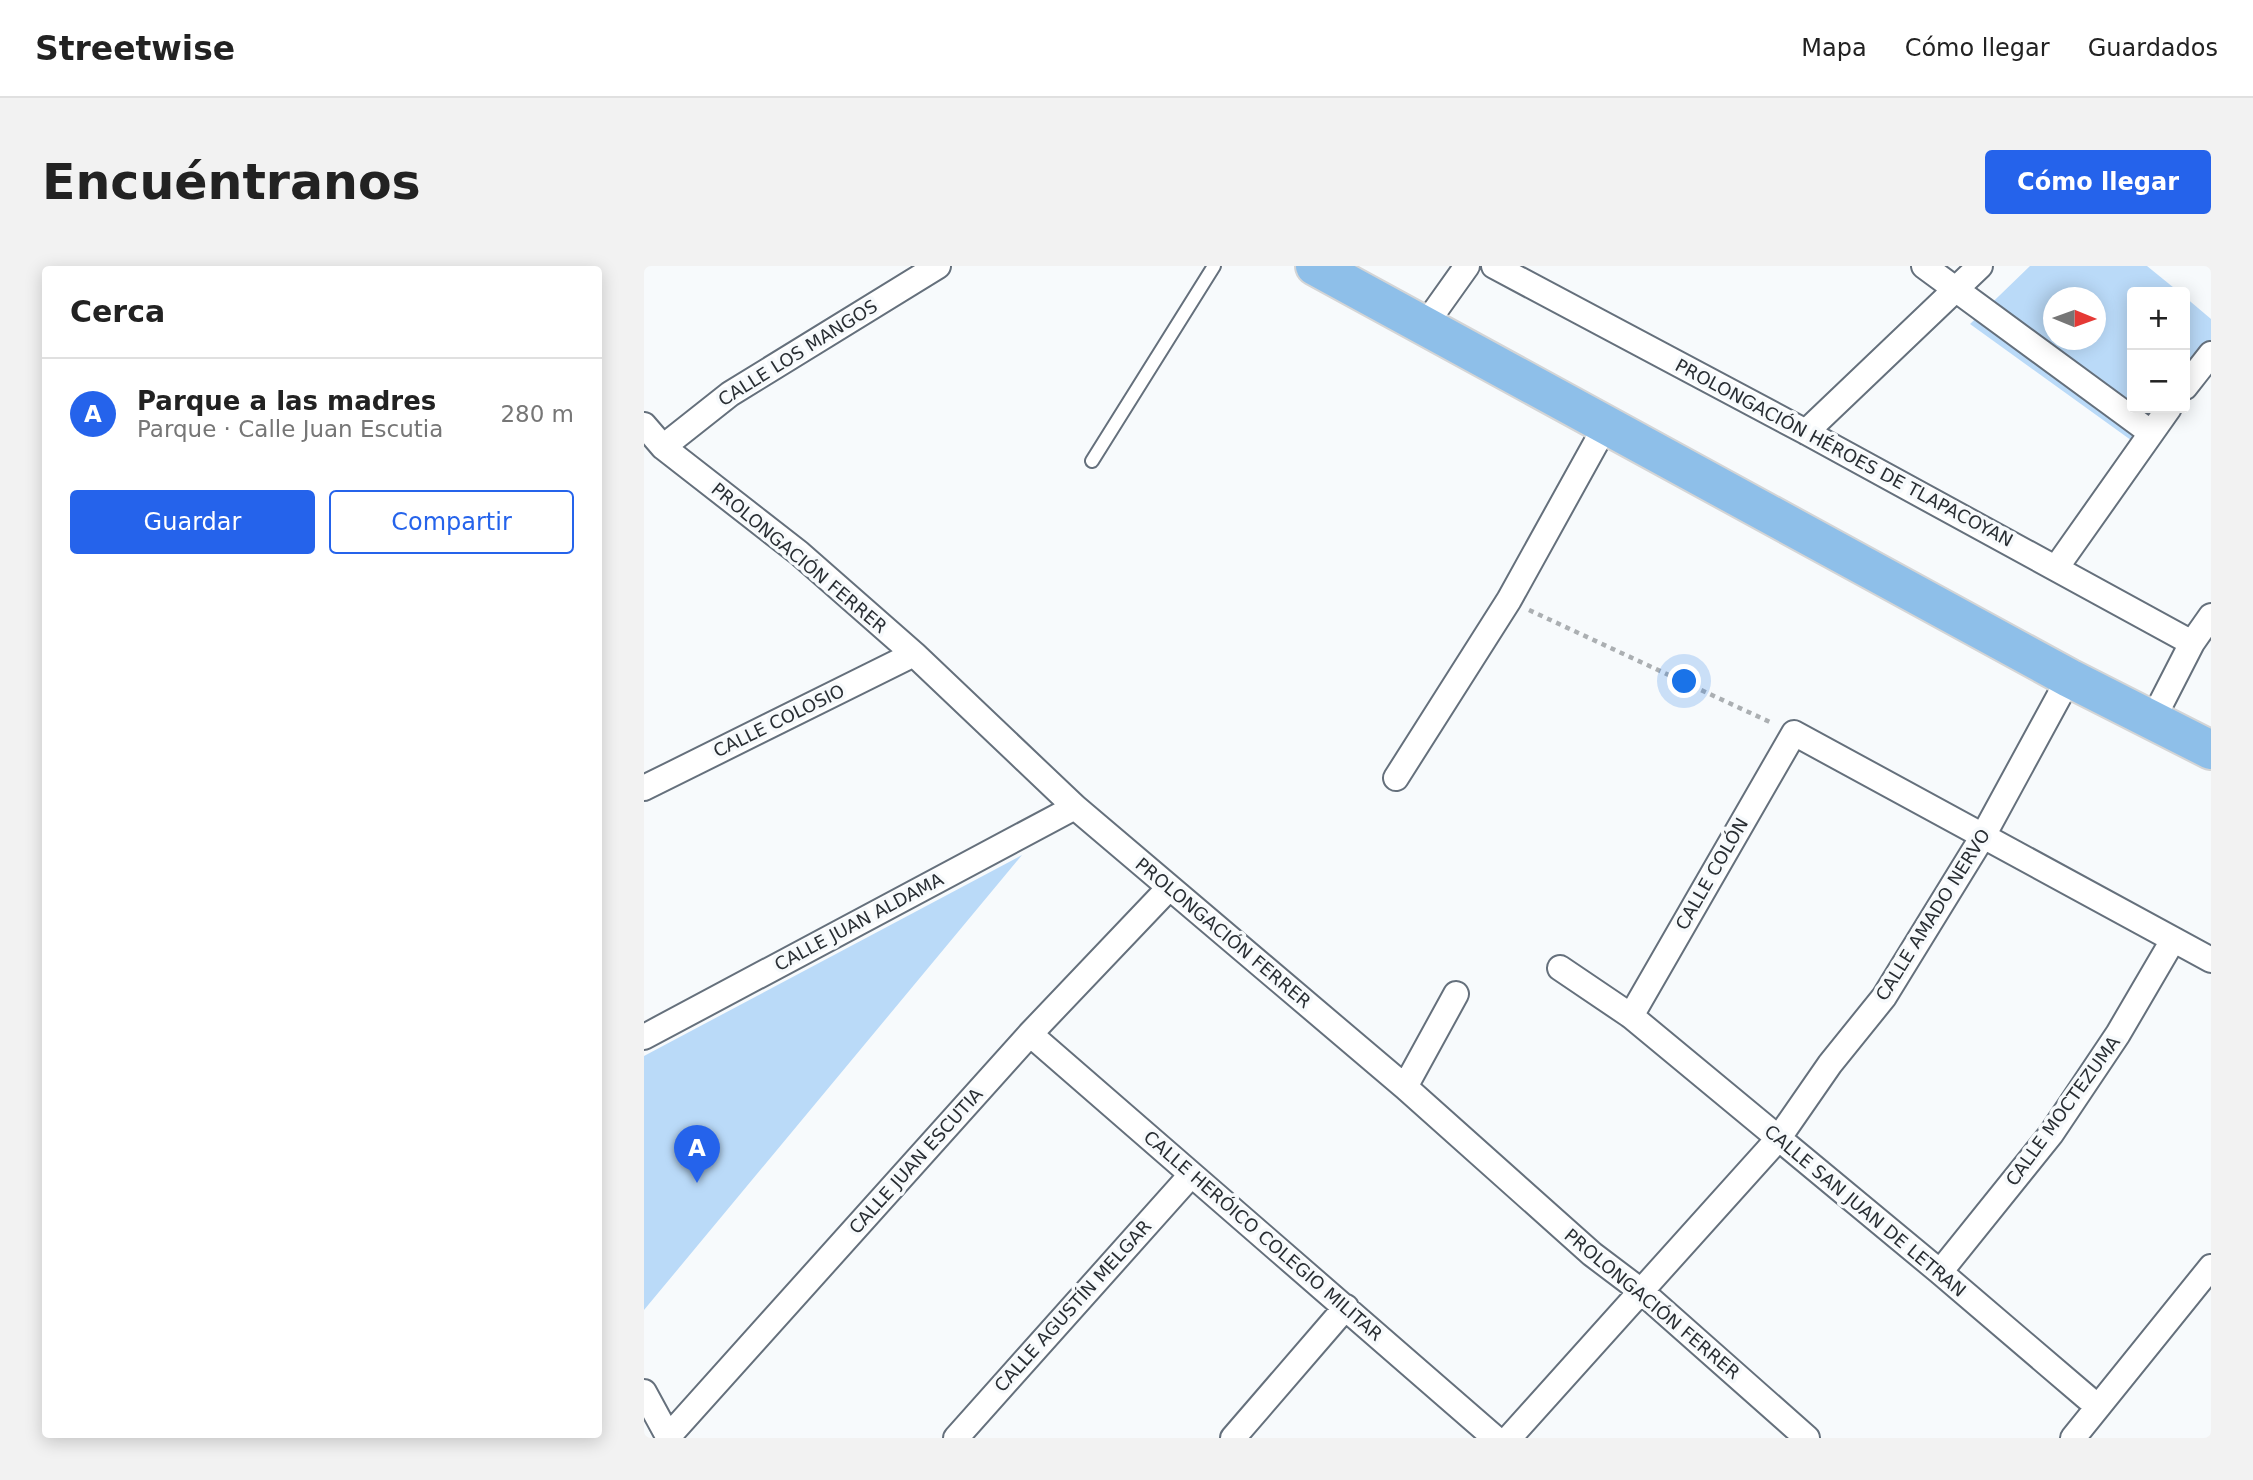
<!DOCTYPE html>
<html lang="es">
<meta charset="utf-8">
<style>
:root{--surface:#fff;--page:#f2f2f2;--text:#222;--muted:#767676;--line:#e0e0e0;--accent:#2563eb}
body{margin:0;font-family:"DejaVu Sans",sans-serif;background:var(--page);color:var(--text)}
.controls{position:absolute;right:21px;top:21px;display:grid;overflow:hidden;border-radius:7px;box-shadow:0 4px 18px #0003}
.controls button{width:63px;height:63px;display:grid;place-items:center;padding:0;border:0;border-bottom:2px solid var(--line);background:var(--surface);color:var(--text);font:35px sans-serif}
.compass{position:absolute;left:1399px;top:21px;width:63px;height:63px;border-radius:50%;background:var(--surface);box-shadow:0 4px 18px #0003;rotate:91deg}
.you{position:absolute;left:1041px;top:416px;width:24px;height:24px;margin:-18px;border:5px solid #fff;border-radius:50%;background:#1a73e8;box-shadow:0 0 0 10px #1a73e833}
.badge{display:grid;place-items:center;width:46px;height:46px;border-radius:50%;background:var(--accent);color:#fff;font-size:23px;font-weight:700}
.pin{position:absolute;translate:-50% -58px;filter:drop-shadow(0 2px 4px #0008)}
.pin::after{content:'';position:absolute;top:37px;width:24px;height:21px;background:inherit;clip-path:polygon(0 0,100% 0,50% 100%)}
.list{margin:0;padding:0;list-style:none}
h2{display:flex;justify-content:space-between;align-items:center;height:91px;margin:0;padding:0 28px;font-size:30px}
h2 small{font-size:23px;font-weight:400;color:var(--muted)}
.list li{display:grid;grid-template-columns:46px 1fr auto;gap:21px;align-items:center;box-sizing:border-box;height:112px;padding:0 28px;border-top:2px solid var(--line)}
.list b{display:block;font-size:26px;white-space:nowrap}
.list p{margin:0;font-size:23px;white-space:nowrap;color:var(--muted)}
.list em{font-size:23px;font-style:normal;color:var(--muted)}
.actions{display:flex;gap:14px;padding:21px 28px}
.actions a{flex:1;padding:16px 0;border:2px solid var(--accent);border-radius:7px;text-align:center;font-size:24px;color:var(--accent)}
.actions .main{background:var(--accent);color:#fff}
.map{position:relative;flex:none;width:1567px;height:1172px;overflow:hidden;border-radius:7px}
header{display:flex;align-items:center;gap:42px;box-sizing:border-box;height:98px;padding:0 35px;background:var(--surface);border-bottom:2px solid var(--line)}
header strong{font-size:33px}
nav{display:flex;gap:38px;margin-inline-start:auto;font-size:24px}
.intro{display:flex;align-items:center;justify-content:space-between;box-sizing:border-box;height:168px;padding:0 42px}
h1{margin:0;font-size:49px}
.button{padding:18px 32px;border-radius:7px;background:var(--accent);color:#fff;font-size:24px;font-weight:700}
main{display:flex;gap:42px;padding:0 42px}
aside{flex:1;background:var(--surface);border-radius:7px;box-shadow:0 4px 18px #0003}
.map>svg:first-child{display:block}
.green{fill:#badaf8;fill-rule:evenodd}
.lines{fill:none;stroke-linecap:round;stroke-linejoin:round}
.lane-casing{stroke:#65707c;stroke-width:16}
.street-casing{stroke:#65707c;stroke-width:28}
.primary-casing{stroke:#d4d5d6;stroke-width:42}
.path{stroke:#abafb2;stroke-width:4.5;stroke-dasharray:5 5;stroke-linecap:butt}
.lane{stroke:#fff;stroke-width:12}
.street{stroke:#fff;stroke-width:24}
.primary{stroke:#8ebfe9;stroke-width:38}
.labels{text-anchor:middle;stroke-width:7;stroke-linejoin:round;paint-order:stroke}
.street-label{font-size:18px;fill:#292e33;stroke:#f7fafc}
</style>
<header>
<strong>Streetwise</strong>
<nav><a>Mapa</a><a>Cómo llegar</a><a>Guardados</a></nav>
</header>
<div class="intro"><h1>Encuéntranos</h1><a class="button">Cómo llegar</a></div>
<main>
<aside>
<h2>Cerca<small></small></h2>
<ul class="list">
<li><span class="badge">A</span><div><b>Parque a las madres</b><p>Parque · Calle Juan Escutia</p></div><em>280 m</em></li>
</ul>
<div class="actions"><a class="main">Guardar</a><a>Compartir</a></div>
</aside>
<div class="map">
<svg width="1567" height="1172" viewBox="0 0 1567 1172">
<rect width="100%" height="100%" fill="#f7fafc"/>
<path class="green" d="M1386 0H1503L1535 26H1488V142H1519L1491 177 1326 58ZM1409 32H1451V74H1409Z
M1541 31 1567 53V82L1541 115Z
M378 589 0 1044V790Z"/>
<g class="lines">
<g class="lane-casing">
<path id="lane" d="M448 195 570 0"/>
</g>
<g class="street-casing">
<path id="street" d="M850 0 1162 166 1548 377
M1280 0 1506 166
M781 59 823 0
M1541 121 1567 88
M0 159 19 181 155 287 270 388 431 541 761 821 948 988 997 1025 1163 1172
M1162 166 1336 0
M19 181 86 128 294 0
M1412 302 1525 142
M1508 455 1548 377 1567 350
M752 512 865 334 962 159
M0 522 270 388
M916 702 987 750 1296 1006 1454 1141
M987 750 1150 467 1567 694
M386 768 851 1172
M0 771 431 541
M761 821 812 728
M1296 1006 1407 868 1474 768 1529 674
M0 1126 25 1172
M23 1172 386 768 525 622
M312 1172 547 909
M589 1172 702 1041
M865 1172 1134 873 1186 798 1240 731 1339 570 1425 412
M1429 1172 1567 1001"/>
</g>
<g class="primary-casing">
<path id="primary" d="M671 0 1425 412 1567 484"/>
</g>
<path class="path" d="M885 344 1128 457"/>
<use href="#lane" class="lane"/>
<use href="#street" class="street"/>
<use href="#primary" class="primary"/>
</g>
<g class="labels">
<g class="street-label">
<text transform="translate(154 87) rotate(-32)" y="6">CALLE LOS MANGOS</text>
<text transform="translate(1200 187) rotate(28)" y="6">PROLONGACIÓN HÉROES DE TLAPACOYAN</text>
<text transform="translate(155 292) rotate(40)" y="6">PROLONGACIÓN FERRER</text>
<text transform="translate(135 455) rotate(-26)" y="6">CALLE COLOSIO</text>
<text transform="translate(1068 608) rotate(-60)" y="6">CALLE COLÓN</text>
<text transform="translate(1289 649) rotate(-58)" y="6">CALLE AMADO NERVO</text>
<text transform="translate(215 656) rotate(-28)" y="6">CALLE JUAN ALDAMA</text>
<text transform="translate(579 667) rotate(40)" y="6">PROLONGACIÓN FERRER</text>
<text transform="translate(1419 845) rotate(-54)" y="6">CALLE MOCTEZUMA</text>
<text transform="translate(272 895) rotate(-48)" y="6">CALLE JUAN ESCUTIA</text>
<text transform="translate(1221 945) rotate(40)" y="6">CALLE SAN JUAN DE LETRAN</text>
<text transform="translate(619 970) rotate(41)" y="6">CALLE HERÓICO COLEGIO MILITAR</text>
<text transform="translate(1008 1038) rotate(40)" y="6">PROLONGACIÓN FERRER</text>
<text transform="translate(429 1040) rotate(-48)" y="6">CALLE AGUSTÍN MELGAR</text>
</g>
</g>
</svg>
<div class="controls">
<button>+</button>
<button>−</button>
</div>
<svg class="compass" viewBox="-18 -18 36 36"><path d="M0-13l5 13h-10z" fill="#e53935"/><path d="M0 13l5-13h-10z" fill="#767676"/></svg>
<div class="you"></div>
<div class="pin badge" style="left:53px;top:917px">A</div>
</div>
</main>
